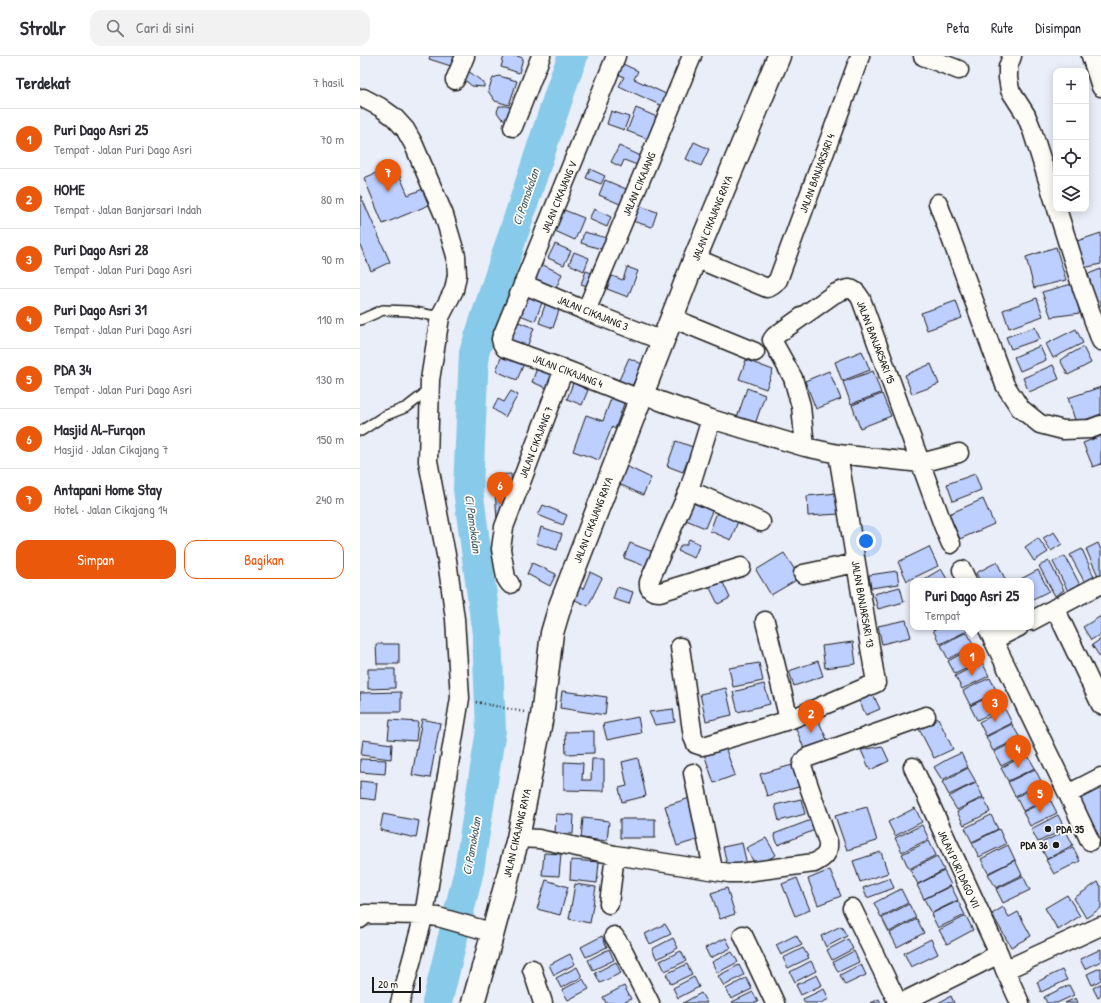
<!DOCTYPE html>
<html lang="id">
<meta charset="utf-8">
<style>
:root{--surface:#fff;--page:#f2f2f3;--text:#2b2b33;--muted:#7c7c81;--line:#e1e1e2;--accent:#ea580c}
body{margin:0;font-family:"Patrick Hand",sans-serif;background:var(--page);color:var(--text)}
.controls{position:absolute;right:12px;top:12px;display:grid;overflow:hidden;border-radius:8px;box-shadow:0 2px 10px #0003}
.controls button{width:36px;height:36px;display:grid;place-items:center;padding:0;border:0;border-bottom:1px solid var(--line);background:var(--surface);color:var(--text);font:20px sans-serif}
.scale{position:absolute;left:12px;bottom:10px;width:49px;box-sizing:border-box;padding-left:4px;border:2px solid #1c1c1c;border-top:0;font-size:11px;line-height:14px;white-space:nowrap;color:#1c1c1c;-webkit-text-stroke:3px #fdfcf7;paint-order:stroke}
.you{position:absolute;left:506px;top:485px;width:14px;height:14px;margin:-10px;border:3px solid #fff;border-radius:50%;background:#1a73e8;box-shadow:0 0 0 6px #1a73e833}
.badge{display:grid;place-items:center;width:26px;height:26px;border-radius:50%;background:var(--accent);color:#fff;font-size:13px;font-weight:700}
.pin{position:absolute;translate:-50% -33px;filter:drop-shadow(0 1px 2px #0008)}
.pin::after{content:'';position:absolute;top:21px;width:14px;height:12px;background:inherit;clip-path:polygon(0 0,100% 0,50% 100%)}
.popup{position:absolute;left:550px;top:522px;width:124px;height:52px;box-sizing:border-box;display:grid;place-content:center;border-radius:8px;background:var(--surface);filter:drop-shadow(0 1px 3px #0005);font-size:13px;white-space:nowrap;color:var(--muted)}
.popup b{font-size:15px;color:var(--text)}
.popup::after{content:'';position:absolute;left:50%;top:100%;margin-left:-8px;border:8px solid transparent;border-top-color:var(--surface)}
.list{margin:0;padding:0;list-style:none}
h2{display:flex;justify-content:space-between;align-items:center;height:52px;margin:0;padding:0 16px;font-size:17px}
h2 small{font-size:13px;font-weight:400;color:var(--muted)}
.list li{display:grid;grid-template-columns:26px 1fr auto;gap:12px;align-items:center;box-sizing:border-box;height:60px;padding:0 16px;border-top:1px solid var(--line)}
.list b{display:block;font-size:15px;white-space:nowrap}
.list p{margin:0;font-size:13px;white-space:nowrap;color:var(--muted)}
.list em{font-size:13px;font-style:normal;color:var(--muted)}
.actions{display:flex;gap:8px;padding:12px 16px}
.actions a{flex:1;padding:9px 0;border:1px solid var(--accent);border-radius:12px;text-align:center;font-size:14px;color:var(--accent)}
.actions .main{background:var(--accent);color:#fff}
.icon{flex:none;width:22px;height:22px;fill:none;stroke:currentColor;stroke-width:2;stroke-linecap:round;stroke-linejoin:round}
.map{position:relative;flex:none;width:741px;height:947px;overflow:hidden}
header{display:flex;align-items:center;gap:24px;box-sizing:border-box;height:56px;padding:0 20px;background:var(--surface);border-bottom:1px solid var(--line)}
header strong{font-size:19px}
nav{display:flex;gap:22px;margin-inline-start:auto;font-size:14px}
.search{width:280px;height:36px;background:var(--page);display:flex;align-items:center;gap:10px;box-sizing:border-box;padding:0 14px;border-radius:12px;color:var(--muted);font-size:15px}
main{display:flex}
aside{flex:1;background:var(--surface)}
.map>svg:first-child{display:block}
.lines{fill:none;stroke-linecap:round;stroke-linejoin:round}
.river{stroke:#88cae9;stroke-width:30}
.building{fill:#bdcfff;stroke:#1c1c1c}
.lane-casing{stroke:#1c1c1c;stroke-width:12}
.street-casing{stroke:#1c1c1c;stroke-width:21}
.secondary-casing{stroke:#1c1c1c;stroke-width:25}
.path{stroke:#1c1c1c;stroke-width:2.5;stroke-dasharray:1 3;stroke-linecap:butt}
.lane{stroke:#fdfcf7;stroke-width:9}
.street{stroke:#fdfcf7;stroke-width:18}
.secondary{stroke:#fdfcf7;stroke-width:22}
.poi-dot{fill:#1c1c1c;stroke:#fdfcf7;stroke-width:1.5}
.labels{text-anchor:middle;stroke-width:3.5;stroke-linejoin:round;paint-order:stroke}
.street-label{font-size:11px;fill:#1c1c1c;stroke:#fdfcf7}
.poi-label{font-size:11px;font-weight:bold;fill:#1c1c1c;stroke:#fdfcf7;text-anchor:start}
.water-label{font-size:12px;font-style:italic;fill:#425964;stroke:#fdfcf7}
</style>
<header>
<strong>Strollr</strong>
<div class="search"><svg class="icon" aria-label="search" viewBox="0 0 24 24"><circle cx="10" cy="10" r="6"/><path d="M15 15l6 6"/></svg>Cari di sini</div>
<nav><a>Peta</a><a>Rute</a><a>Disimpan</a></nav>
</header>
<main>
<aside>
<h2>Terdekat<small>7 hasil</small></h2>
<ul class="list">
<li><span class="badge">1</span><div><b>Puri Dago Asri 25</b><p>Tempat · Jalan Puri Dago Asri</p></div><em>70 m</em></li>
<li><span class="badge">2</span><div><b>HOME</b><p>Tempat · Jalan Banjarsari Indah</p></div><em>80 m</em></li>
<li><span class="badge">3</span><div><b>Puri Dago Asri 28</b><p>Tempat · Jalan Puri Dago Asri</p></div><em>90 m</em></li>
<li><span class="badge">4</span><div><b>Puri Dago Asri 31</b><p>Tempat · Jalan Puri Dago Asri</p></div><em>110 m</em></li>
<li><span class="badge">5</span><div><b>PDA 34</b><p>Tempat · Jalan Puri Dago Asri</p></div><em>130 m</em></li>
<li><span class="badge">6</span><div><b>Masjid Al-Furqon</b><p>Masjid · Jalan Cikajang 7</p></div><em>150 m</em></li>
<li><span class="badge">7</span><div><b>Antapani Home Stay</b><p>Hotel · Jalan Cikajang 14</p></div><em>240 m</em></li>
</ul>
<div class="actions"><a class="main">Simpan</a><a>Bagikan</a></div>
</aside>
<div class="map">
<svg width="741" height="947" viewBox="0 0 741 947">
<rect width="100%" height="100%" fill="#eaeef9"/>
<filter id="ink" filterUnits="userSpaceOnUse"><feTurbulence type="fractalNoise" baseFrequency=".025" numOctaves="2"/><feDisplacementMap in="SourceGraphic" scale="8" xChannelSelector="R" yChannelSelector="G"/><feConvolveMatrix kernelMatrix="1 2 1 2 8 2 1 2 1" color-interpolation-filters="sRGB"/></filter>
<g filter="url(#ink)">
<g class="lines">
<path class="river" d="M77 947 109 814 131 674 127 578 108 433 114 297 205 21 213 0"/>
</g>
<path class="building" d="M70 0H101L97 12 69 3Z
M144 0H157L163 2 159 17 141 11Z
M263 8 278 15 274 23 308 39 302 50 259 30 264 21 258 18Z
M106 14 111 17 124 27V31L112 30 102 22Z
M139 20 157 25 149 49 135 45 128 35 133 22Z
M139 50H146L153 52 149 65 141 62 137 56Z
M276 52 297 61 288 83 267 75Z
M251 55 269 61 264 74 247 68Z
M334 86 349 93 341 110 326 103Z
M259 90 281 100 277 109 264 104 261 111 251 106Z
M35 109 48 139 63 133 69 149 23 168 4 122Z
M230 113 245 120 241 128 226 122Z
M245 124 273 136 267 151 239 139Z
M0 138 30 206 11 215 0 189Z
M274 148 297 156 292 171 269 164Z
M234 153 251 161 247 171 229 163Z
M204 154 224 162 215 184 195 175Z
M224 176 247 182 244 194 221 187Z
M741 177V208L719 213 711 187Z
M195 188 211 195 204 209 188 202Z
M696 191 706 224 674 232 666 201Z
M214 196 229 202 224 215 209 208Z
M181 208 202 218 194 237 172 228Z
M267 211 278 215 268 241 247 233 252 220 263 224Z
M741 213V249L735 251 723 220Z
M226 215 237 219 233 232 221 228Z
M712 228 720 257 691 261 682 236Z
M163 237 183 244 175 265 155 257Z
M677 242 683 260 649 272 643 254Z
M596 245 602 262 567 274 561 257Z
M186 246 200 251 193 272 179 267Z
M153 264 174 272 166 294 145 286Z
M675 271 680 283 651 293 646 281Z
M716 273 723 287 693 302 686 288Z
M680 290 686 304 660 315 654 301Z
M723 291 731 307 708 319 700 304Z
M502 295 510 314 482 325 475 306Z
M143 296 165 305 157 324 136 315Z
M269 302 282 308 269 337 249 330 252 321 259 324Z
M386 304 413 314 406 333 379 323Z
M571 308 579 328 552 338 545 319Z
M178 309 200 317 194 335 172 326Z
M693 309 699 323 669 336 663 322Z
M469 315 481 343 456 353 445 325Z
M513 315 521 337 491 348 483 326Z
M213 327 228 334 222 349 207 343Z
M741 331V358L716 367 708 342Z
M387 332 405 339 394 371 376 365Z
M151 335 158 339 145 361 133 353 138 343 144 346Z
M522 338 531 360 500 372 492 349Z
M252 340 265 345 255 373 252 371 239 404 213 395 226 359 243 365Z
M741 380V408L733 411 723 387Z
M316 385 333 391 323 416 307 410Z
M266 410 291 422 283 439 257 427Z
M151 418 152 436 144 437 146 462 137 463 134 419Z
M615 418 621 434 593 445 587 428Z
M477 437 479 458 448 460 447 440Z
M623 443 634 468 600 483 589 458Z
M333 447 352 455 345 472 326 464Z
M183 449 207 459 203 469 178 459Z
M357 456 378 465 371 484 350 475Z
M181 471 202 478 197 494 176 487Z
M694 476 702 488 691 495 683 482Z
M678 482 688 496 674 505 665 491Z
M329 483 340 488 334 502 318 495 321 489H326Z
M270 487 296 497 290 512 264 502Z
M738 487 741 494V521L739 522 726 493Z
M569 491 578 510 547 525 538 506Z
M722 493 735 523 725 527 710 499Z
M424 497 440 522 411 539 396 514Z
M705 500 720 529 708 535 693 506Z
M689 505 704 534 695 540 679 510Z
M637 506 646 525H620L616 517Z
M172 507 196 518 190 530 167 518Z
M581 513 587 523 584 525H561Z
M678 514 689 535 671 544V525H657Z
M537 515 539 528 511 532 509 519Z
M230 516 242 522 228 550 209 541 215 529 223 533Z
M361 522 370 542 358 548 348 528Z
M257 531 273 536 269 548 253 543Z
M540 531 544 546 518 553 514 538Z
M741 560V578L731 584 723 571Z
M546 564 551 581 522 588 518 570Z
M579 571H605L607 575 580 588 573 574Z
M607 576 614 590 588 603 581 589Z
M741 583V600L740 601 732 589Z
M493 586 496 608 465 612 462 590Z
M16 588H39V608H17Z
M614 591 622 605 595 618 588 605Z
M458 605 463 620 434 630 429 615Z
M622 606 629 620 602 633 595 620Z
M399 607 403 625 373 631 369 612Z
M8 613H35V632L8 633Z
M630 622 637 636 610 649 603 635 616 628Z
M404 628 410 648 378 656 373 636Z
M366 632 372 659 346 665 340 638Z
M202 635 247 641 245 659 200 652Z
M41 636V656H0V637Z
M512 636 520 653 506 659 498 643Z
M637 637 644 651 617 664 610 650Z
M313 653 315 666 295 669 289 656Z
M645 653 652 667 626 680 619 666Z
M456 659 468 686 445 695 434 668Z
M278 661 281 677 247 684 243 668Z
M578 662 593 693 574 702 558 671Z
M62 663 80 667 70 722 52 719Z
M30 664 58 666 56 685 28 683Z
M652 668 660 682 633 695 626 681Z
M234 675V697L206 698 205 676Z
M660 683 667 697 641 710 634 696Z
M3 684 32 688 31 703 1 699Z
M522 690 529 705 510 714 501 694Z
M365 691 375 719 354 727 344 698Z
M601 697 608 711 582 724 574 711 588 703Z
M667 698 675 712 648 725 641 712Z
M278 702 286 740 262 746 259 732 267 730 262 706Z
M0 703 26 704 25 718 0 716Z
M232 703H244V735L204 734V706L223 707 222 724H231Z
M436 708 442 730 407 740 400 718Z
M608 712 616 726 589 739 582 726Z
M675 713 682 727 655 740 648 726Z
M0 725 17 727 15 744 0 742Z
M741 725V792H740L714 739Z
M616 727 623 741 597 754 589 741 603 733Z
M682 728 689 742 663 755 656 741Z
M330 742 343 782 317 790 305 750Z
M624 742 630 756 604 769 597 756 610 748Z
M441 743 445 758 419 765 415 749Z
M690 743 697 757 670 770 663 756Z
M507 751 517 785 487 794 475 760Z
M555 752 562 766 535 780 528 766Z
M23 758 59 765 56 782 20 774Z
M196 758 214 759 213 778 195 777Z
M631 759 638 773 612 786 605 772Z
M698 759 705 773 678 786 671 773Z
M223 762 249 765 247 785 221 782Z
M260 763H295V782H260Z
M451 764 455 774 418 789 414 778Z
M562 769 569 783 542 796 535 782Z
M639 773 646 788 619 801 612 787Z
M706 775 713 789 687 803 679 788Z
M406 782 416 799 396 810 386 792Z
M569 785 576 799 549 813 542 798Z
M382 787 387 809 368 813 363 791Z
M648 789 655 804 628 817 621 803Z
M713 791 720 805 694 818 686 804Z
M521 796 528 817 500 826 493 805Z
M184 797 201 798 199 820 182 819Z
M577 800 584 814 558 828 550 814Z
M211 804 239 806 237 827 210 824Z
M655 804 662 819 636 832 628 818Z
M470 814 481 840 458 849 448 823Z
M584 815 591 829 564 843 557 829Z
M663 820 670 834 643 847 636 833Z
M437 822 450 854 435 860 422 828Z
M530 822 534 832 507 842 503 832Z
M186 824 208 831 200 859 177 853Z
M738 826 741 831V852L726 862 714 842Z
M215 828 236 831 230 867 209 863Z
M591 830 598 844 572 857 564 843Z
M367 832 375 858 360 863 351 837Z
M541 833 548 847 521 861 514 847Z
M707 839 720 860 698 874 685 852Z
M598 845 605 859 578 872 571 858Z
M549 848 556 862 529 876 522 862Z
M643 851 649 861 658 856 671 880 651 891 632 858Z
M606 860 613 874 587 888 579 874Z
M557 863 564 877 537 891 530 877Z
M305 868 311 878 290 888 285 878Z
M481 870 487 880 466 891 461 880Z
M436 879 442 889 421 899 416 889Z
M242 880 247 891 226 901 221 891Z
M313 882 318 892 297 903 292 893Z
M366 882 371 892 350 902 345 892Z
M488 883 493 893 472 904 467 894Z
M571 883 578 898 551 911 544 897Z
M443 892 449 902 428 912 423 902Z
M249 893 254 904 233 914 228 904Z
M741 893V905L725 913 720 903Z
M321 895 326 905 305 915 300 905Z
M494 895 499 906 478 916 473 906Z
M372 896 378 906 357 917 352 906Z
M210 898 215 908 194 919 189 909Z
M451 905 456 915 435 926 430 916Z
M256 906 261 917 240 927 235 917Z
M327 908 332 918 311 928 306 918Z
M501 908 506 919 485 929 480 919Z
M379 909 384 919 364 930 358 920Z
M217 911 222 921 201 932 196 922Z
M740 912H741V924L732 929 727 918Z
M702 914 707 924 681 936 677 926Z
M457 919 462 929 441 939 436 929Z
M334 921 339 931 318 942 313 932Z
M386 922 392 933 371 943 366 933Z
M223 923 229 933 208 944 202 934Z
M740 928H741V940L738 942 733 932Z
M709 929 714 939 697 947H687L684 941Z
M264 930 271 943 263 947H246L243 941Z
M464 933 469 943 461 947H445L443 943Z
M393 936 398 946 396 947H373L372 946Z
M341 937 347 947H323Z
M591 940 594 947H578Z
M716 942 718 947H705L709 945Z
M519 943 521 947H511Z"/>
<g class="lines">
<g class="lane-casing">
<path id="lane" d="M0 264 23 254 49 255 80 261
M1 375 24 360 47 351 69 334"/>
</g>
<g class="street-casing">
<path id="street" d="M256 0 141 283 142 287 145 292 204 313 280 343
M563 0 599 14
M652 0 648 11V22L650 34 666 59 672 74 696 150
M731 0 741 31
M95 24 105 0
M3 42 20 51 34 61 45 73 53 87 84 159 96 200 97 219 94 234 80 261 70 324 68 405 87 504 95 563 100 642 64 859 40 947
M153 71 181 0
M578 147 645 329 660 352 680 368 703 374 730 373 741 369
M697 153 722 232 741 285
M335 202 407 232C412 231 415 228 418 224L500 0
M163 228 226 255 303 285
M226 255 332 0
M312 262 395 296
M282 337 300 345 351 363 445 391 478 398 561 407 599 397
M351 363 329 434 307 484 289 526C288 534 293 536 300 536L381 511
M445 391 441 350 433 322 412 284 415 280 474 238C487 232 493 229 501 243L583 469 591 488
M329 434 401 466
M602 514 607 525
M443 518 496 507
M150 528 146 522 141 493 144 471 204 313
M695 552 741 649
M405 565 429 664
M671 565 741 528
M627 571 708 738 730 785
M633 584 659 571
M320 591 333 681 336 688 342 690 347 689 429 664 516 627 496 507 478 398
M553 711 639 898 645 914 660 947
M333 717 353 813
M708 738 741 721
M158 782 179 783 255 799 369 817H379L454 807C464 802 469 798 468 786L442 710 443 706 446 702 566 660
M249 848 255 799
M492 852 538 947
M0 863 5 858 64 859 78 861 124 874 133 876
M383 879 415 947
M254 880 262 892 290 947
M172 913 183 947
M645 914 741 870
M541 947 639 898"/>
</g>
<g class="secondary-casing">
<path id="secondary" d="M113 947 133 876 158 782 182 660 192 577 200 550 335 202 419 0"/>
</g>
<path class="path" d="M116 646 164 656"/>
<use href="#lane" class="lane"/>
<use href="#street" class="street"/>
<use href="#secondary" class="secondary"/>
</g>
</g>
<g class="poi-dot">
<circle cx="688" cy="773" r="4"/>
<circle cx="696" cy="789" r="4"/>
</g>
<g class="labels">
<g class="street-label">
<text transform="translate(457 117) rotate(-70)" y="4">JALAN BANJARSARI 4</text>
<text transform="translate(279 128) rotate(-67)" y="4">JALAN CIKAJANG</text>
<text transform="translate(199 141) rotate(-68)" y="4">JALAN CIKAJANG V</text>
<text transform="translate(352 162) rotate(-68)" y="4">JALAN CIKAJANG RAYA</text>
<text transform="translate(233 257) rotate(22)" y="4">JALAN CIKAJANG 3</text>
<text transform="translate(516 286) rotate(69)" y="4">JALAN BANJARSARI 15</text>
<text transform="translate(208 315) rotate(21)" y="4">JALAN CIKAJANG 4</text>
<text transform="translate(176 386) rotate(-69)" y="4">JALAN CIKAJANG 7</text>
<text transform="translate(233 464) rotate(-69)" y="4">JALAN CIKAJANG RAYA</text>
<text transform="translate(503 548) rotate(80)" y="4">JALAN BANJARSARI 13</text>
<text transform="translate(157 777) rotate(-77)" y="4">JALAN CIKAJANG RAYA</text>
<text transform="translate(599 813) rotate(65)" y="4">JALAN PURI DAGO VII</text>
</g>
<g class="poi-label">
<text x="696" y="777">PDA 35</text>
<text x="688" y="793" text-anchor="end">PDA 36</text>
</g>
<g class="water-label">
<text transform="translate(166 141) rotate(-71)" y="4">Ci Pamokolan</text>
<text transform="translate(113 468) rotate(82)" y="4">Ci Pamokolan</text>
<text transform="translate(112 790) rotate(-80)" y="4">Ci Pamokolan</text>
</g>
</g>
</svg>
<div class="controls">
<button>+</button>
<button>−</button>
<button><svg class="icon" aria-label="locate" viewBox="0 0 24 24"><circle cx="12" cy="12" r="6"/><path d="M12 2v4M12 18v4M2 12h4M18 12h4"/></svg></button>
<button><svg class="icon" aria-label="layers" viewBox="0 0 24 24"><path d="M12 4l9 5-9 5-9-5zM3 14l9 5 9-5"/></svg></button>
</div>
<div class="scale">20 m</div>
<div class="you"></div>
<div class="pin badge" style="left:612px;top:620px">1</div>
<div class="popup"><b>Puri Dago Asri 25</b>Tempat</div>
<div class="pin badge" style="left:451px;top:677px">2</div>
<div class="pin badge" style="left:635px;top:666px">3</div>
<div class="pin badge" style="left:658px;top:712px">4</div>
<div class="pin badge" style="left:680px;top:757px">5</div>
<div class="pin badge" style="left:140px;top:449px">6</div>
<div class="pin badge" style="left:28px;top:136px">7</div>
</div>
</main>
